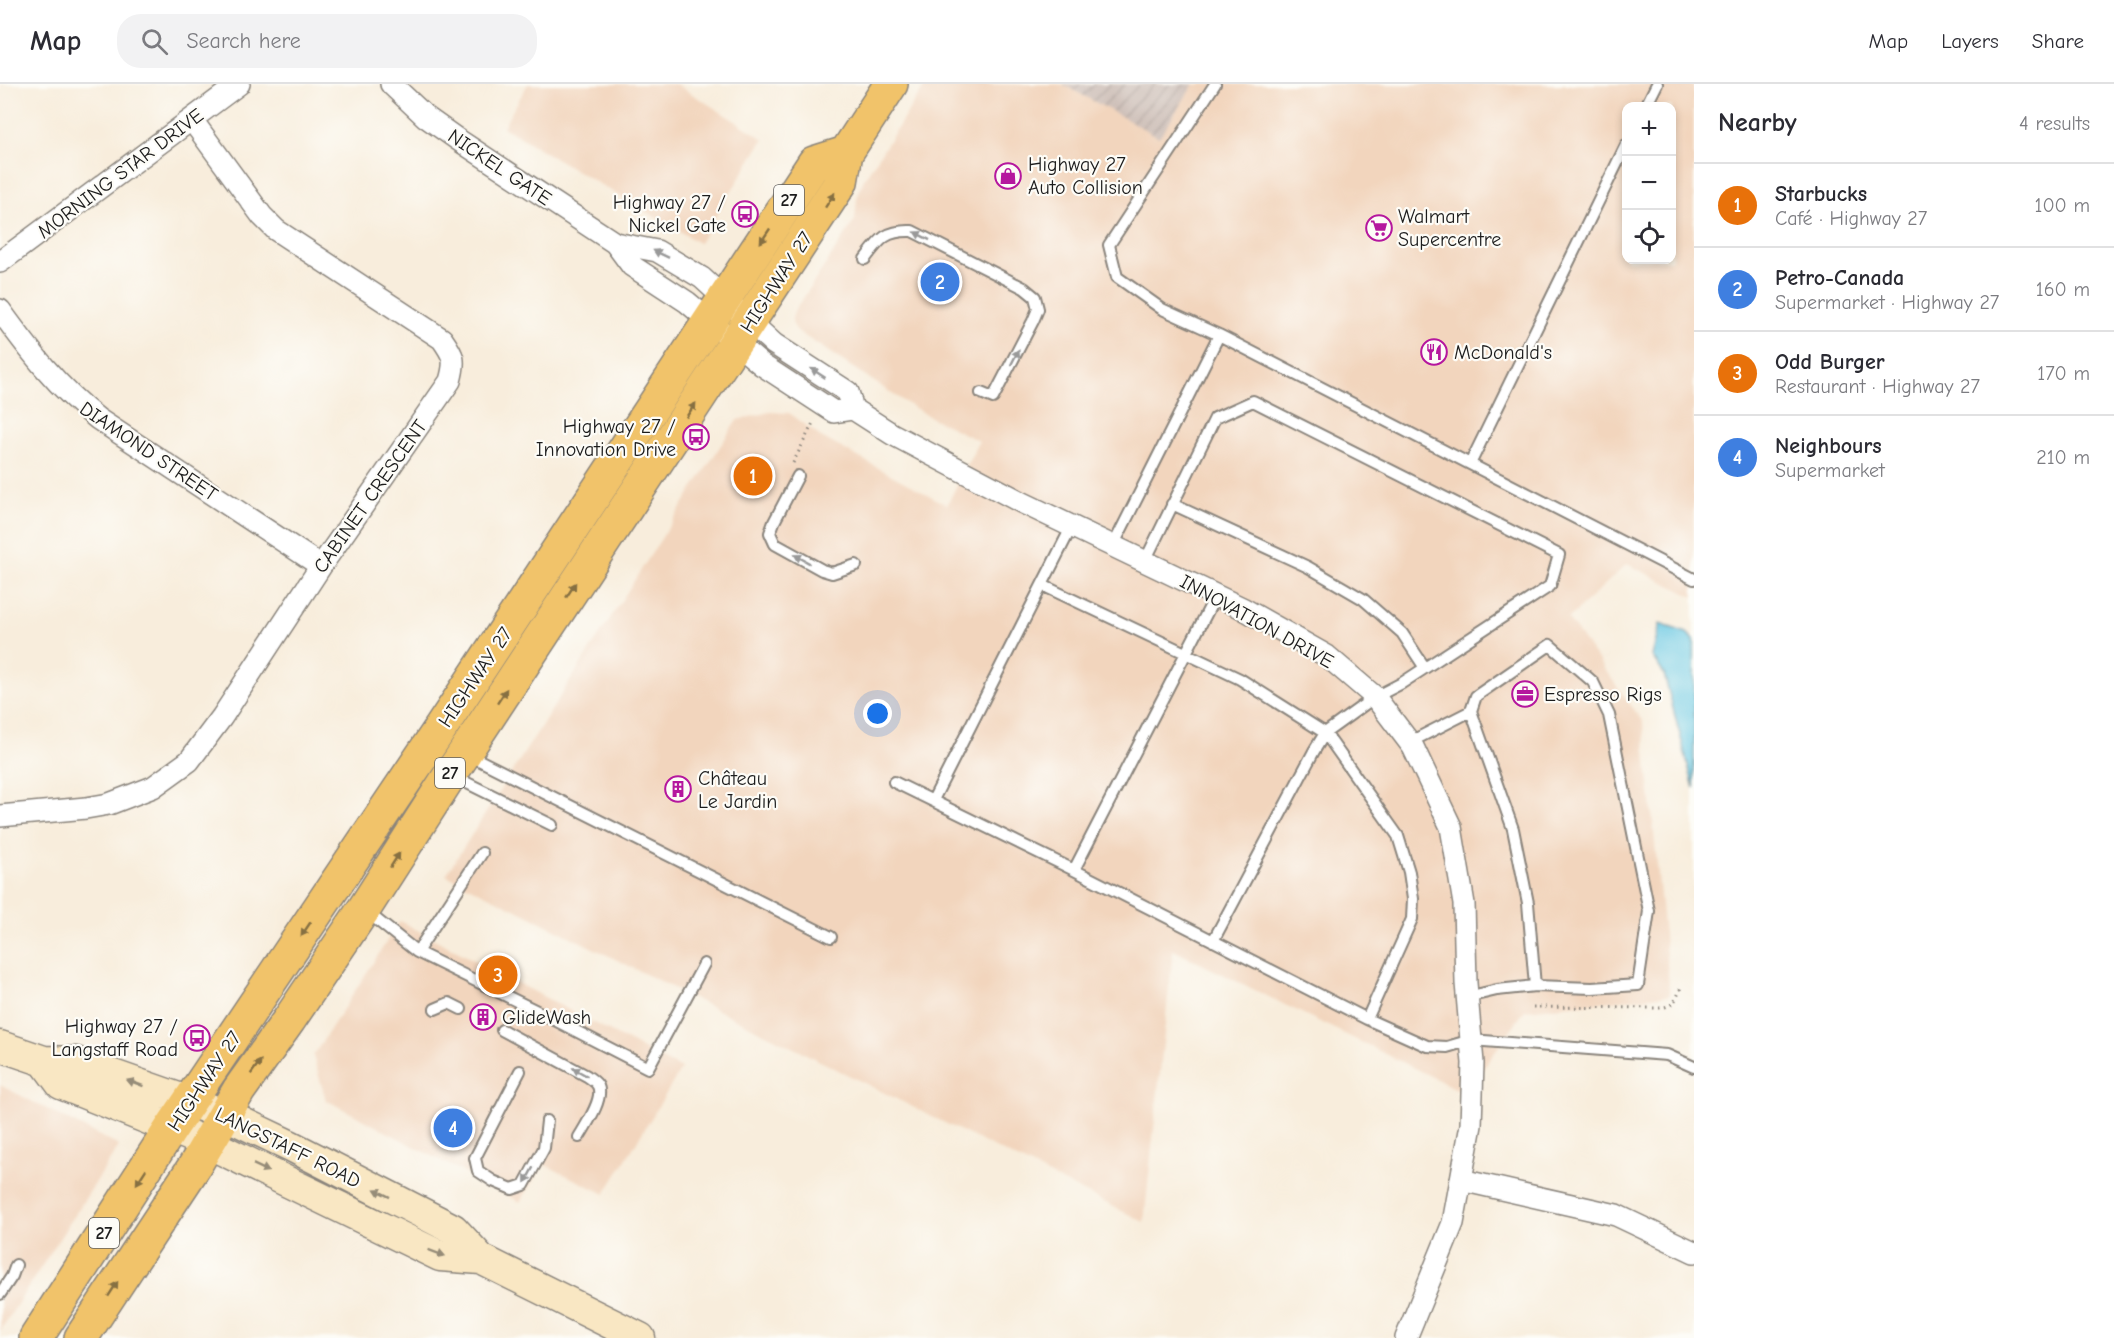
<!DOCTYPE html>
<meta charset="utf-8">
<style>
:root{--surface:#fff;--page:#f2f2f3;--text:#2b2b33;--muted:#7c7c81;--line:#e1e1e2;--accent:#db2777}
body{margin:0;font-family:"Comic Neue",sans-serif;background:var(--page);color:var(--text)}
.controls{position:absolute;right:18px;top:18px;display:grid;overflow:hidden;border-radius:12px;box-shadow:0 3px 9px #0003}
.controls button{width:54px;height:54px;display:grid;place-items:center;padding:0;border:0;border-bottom:2px solid var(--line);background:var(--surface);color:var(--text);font:30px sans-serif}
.you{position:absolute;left:878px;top:630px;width:21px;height:21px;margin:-15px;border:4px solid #fff;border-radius:50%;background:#1a73e8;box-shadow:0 0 0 9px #1a73e833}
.badge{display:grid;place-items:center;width:39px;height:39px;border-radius:50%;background:var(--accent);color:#fff;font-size:20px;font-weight:700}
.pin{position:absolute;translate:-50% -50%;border:3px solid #fff;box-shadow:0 2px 6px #0006}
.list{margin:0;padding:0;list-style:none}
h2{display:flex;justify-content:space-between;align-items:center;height:78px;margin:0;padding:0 24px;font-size:26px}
h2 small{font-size:20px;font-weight:400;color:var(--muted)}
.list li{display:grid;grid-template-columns:39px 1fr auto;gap:18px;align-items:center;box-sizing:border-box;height:84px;padding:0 24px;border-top:2px solid var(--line)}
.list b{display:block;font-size:22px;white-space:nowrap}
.list p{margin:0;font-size:20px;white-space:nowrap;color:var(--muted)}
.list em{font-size:20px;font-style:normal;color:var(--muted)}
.icon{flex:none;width:33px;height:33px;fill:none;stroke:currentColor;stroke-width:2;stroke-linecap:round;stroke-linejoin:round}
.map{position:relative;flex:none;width:1694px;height:1254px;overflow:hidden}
header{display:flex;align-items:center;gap:36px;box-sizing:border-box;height:84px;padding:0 30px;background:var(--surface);border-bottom:2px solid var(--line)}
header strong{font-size:28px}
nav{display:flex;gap:33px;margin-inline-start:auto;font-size:21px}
.search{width:420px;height:54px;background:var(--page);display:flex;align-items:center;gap:15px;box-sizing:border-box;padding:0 21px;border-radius:24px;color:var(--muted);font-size:22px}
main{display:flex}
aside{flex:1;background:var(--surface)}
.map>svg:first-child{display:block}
.built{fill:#f2d5bd;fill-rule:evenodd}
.industrial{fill:url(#industrial-furrows)}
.water{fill:#64c6e2;stroke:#40717f;stroke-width:1.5}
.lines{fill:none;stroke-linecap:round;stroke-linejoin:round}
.lane-casing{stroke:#8a847c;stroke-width:14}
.street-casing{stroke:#8a847c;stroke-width:24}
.secondary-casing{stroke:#8a847c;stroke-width:33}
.primary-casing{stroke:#8a847c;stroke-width:36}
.path{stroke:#8a847c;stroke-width:3;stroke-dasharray:1.5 4.5;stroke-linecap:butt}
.lane{stroke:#fff;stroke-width:10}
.street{stroke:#fff;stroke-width:21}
.secondary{stroke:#f9e7c3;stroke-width:30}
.primary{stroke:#f1c36a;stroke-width:33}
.oneway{fill:#867043}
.oneway2{fill:#999}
.oneway3{fill:#968c78}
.labels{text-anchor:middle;stroke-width:4.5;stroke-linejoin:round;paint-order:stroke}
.shield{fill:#fdfcf7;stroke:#605f5e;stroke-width:1.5}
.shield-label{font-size:18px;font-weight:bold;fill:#1c1c1c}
.poi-label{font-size:20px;fill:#1c1c1c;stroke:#fdfcf7;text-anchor:start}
.street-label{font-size:20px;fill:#1c1c1c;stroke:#fdfcf7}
</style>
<header>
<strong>Map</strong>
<div class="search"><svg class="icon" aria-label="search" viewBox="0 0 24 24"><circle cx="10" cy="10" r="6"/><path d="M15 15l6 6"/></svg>Search here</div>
<nav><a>Map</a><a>Layers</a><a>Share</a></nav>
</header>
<main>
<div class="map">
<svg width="1694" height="1254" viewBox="0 0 1694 1254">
<defs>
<pattern id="industrial-furrows" width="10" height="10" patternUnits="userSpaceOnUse" patternTransform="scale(1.5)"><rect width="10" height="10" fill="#cfc1ba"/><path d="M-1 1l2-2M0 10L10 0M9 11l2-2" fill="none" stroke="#b1a59f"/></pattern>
</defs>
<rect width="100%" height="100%" fill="#fdfcf7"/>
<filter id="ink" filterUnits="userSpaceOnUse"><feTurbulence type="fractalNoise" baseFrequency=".0167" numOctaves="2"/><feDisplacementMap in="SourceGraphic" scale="12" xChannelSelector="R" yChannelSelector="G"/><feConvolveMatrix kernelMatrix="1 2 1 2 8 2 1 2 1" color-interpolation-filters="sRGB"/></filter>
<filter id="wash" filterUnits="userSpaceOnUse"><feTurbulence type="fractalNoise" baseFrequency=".008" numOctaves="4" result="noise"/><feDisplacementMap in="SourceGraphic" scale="24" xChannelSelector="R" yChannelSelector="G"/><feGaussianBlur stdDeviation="1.35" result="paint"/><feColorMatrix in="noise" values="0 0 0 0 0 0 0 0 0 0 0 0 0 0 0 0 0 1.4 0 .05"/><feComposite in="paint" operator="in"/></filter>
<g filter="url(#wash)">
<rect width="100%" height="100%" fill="#f8eddc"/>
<path class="built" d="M528 0H676L764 55 699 159 503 43Z
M926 0H1062L1159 52 1194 0H1694V513L1627 480 1568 535 1643 638 1670 911 1525 926 1465 1009 1173 866 1144 1138 446 791 737 336 770 328 789 329 821 353 947 421 979 357 930 333 908 320 797 247 793 241 792 235 794 228 855 136 857 114 863 97ZM1626 22H1672V176H1626Z
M400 837 681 985 605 1110 543 1080 520 1118 326 1016 313 972Z
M0 1001 119 1062 0 1247Z"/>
<path class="industrial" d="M1062 0H1194L1159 53Z"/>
<path class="water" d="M1660 540 1687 549 1694 556V704L1664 590 1652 572Z"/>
</g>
<g filter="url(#ink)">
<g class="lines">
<g class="lane-casing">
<path id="lane" d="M1215 0 1109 161 1117 193 1162 225 1219 251 1694 495
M1646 22 1657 0
M865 175C880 155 886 146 912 147L1024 204 1035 213 1038 225 1033 237 993 314 981 309
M1470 380 1626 61
M798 392 774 438 770 449 775 460 822 486 832 489 856 481
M1172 420 1308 483 1363 515 1402 549 1425 584
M1072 442 1042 501 1240 595 1325 649 1398 752 1409 788 1413 815 1412 835 1367 935
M1113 462 1219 251
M1145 477 1215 334 1253 317 1559 471 1550 502 1402 599 1375 613 1325 649 1314 667 1213 857
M1471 627 1476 612 1550 561 1593 598 1609 631 1649 827 1638 901 1592 904 1535 902
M1410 658 1471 627 1513 745 1528 819 1535 902 1497 906 1467 913
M467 670 831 853
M453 692 552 741
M894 698 1074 786 1367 935 1427 962 1447 963 1471 956 1667 971 1694 983
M933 716 1042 501
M1074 786 1216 511
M367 828 417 868 541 929 648 984 704 880
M417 868 482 769
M435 925 449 919 461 925
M502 946 587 992C591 995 596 998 598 1002 604 1015 586 1041 579 1053
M520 987 475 1074 478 1087 493 1097 512 1105 524 1101 544 1064 547 1037
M0 1210 12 1192 16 1181"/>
</g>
<g class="street-casing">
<path id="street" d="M391 0 426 33 457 55 615 159 632 182 687 218 762 281 834 328 853 325
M615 159 657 167 702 194 774 260 848 308 853 325 892 350 1021 418 1242 524 1327 572 1375 613 1413 663 1451 743 1464 820 1466 899 1473 979 1471 1041 1453 1139 1406 1254
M0 178 239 0
M0 226C29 266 58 304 98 335L321 482
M0 732 86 724 109 720 153 703 189 677 222 633 321 482 450 297C456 276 454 272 442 255L276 146 262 132 192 36
M1461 1096 1616 1131 1694 1168"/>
</g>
<g class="secondary-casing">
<path id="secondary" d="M0 962 44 977 76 978 224 1030 291 1062 453 1145 481 1175 640 1254
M44 977 61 1000 208 1059 440 1172 481 1175"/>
</g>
<g class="primary-casing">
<path id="primary" d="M36 1254 172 1043 436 651 814 79 846 69
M81 1254 194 1083 239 1006 289 936 364 825 450 691 841 98 846 69 891 0"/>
</g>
<path class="path" d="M793 379 814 337
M1533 923 1661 924C1675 921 1676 916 1681 903"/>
<use href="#lane" class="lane"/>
<use href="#street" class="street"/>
<use href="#secondary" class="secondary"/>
<use href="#primary" class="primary"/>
</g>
<defs><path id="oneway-solid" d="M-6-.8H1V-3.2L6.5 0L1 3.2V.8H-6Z" transform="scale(1.5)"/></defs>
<g class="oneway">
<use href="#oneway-solid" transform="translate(830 116) rotate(-57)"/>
<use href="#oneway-solid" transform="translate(765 152) rotate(124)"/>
<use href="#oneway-solid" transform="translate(691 326) rotate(-56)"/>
<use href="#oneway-solid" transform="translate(571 506) rotate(-57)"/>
<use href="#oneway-solid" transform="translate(502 612) rotate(-57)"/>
<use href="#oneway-solid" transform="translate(395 776) rotate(-57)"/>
<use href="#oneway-solid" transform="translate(306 845) rotate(124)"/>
<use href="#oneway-solid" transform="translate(256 983) rotate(-54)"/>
<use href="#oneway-solid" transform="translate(141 1093) rotate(123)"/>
<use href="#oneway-solid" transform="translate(113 1205) rotate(-57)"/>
</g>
<g class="oneway2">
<use href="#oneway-solid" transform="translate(922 152) rotate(-153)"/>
<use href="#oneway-solid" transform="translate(661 170) rotate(-154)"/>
<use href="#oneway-solid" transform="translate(1015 273) rotate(-63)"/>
<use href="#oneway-solid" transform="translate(818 289) rotate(-147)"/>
<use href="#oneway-solid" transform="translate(802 475) rotate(-151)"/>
<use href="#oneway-solid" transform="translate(580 988) rotate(-151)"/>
<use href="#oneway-solid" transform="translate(529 1091) rotate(119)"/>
</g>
<g class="oneway3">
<use href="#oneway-solid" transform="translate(135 999) rotate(-160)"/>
<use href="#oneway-solid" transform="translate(261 1084) rotate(25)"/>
<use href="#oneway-solid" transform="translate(382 1109) rotate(-153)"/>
<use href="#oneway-solid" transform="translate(437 1169) rotate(20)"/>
</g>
</g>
<defs>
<g id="shop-ring" transform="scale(1.35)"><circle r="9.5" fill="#fdfcf7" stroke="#b5179e" stroke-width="1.5"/><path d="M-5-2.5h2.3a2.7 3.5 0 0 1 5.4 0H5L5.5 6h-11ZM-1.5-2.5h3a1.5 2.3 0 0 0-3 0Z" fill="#b5179e"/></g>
<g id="bus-ring" transform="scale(1.35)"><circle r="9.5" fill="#fdfcf7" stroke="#b5179e" stroke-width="1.5"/><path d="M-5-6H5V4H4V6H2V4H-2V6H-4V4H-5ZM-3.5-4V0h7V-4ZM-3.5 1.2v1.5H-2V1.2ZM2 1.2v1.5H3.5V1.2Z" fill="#b5179e"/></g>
<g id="supermarket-ring" transform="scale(1.35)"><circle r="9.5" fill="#fdfcf7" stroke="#b5179e" stroke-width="1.5"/><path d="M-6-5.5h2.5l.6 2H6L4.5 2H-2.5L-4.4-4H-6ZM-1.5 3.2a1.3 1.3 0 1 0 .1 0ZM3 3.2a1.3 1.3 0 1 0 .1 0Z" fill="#b5179e"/></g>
<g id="restaurant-ring" transform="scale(1.35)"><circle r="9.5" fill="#fdfcf7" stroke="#b5179e" stroke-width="1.5"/><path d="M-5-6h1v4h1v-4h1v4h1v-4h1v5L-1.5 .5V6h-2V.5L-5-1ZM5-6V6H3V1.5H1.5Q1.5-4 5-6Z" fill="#b5179e"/></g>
<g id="office-ring" transform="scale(1.35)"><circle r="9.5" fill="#fdfcf7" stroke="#b5179e" stroke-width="1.5"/><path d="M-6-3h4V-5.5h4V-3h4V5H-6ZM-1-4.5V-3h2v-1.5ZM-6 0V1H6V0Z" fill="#b5179e"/></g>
<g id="building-ring" transform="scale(1.35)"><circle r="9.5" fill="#fdfcf7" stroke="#b5179e" stroke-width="1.5"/><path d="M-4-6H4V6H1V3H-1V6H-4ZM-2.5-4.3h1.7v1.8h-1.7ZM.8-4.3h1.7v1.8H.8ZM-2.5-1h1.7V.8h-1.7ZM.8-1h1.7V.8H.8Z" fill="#b5179e"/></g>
</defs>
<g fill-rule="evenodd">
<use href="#shop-ring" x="1008" y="92"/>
<use href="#bus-ring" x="745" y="130"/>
<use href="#supermarket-ring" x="1379" y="144"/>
<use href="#restaurant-ring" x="1434" y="268"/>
<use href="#bus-ring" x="696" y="353"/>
<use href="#office-ring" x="1525" y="610"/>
<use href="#building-ring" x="678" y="705"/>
<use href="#building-ring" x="483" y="933"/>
<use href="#bus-ring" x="197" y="954"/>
</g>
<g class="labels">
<g class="shield">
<rect x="774" y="101" width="30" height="30" rx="4.5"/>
<rect x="435" y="674" width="30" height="30" rx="4.5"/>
<rect x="89" y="1134" width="30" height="30" rx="4.5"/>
</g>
<g class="shield-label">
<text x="789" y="122">27</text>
<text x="450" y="695">27</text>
<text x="104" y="1155">27</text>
</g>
<g class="poi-label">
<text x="1028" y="87">Highway 27<tspan x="1028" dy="23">Auto Collision</tspan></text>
<text x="726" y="125" text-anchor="end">Highway 27 /<tspan x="726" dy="23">Nickel Gate</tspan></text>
<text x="1398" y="139">Walmart<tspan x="1398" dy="23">Supercentre</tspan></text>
<text x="1454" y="275">McDonald's</text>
<text x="676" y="349" text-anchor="end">Highway 27 /<tspan x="676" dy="23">Innovation Drive</tspan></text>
<text x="1544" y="617">Espresso Rigs</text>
<text x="698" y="701">Château<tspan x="698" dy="23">Le Jardin</tspan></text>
<text x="502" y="940">GlideWash</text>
<text x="178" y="949" text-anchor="end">Highway 27 /<tspan x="178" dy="23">Langstaff Road</tspan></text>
</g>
<g class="street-label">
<text transform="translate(500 83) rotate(34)" y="7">NICKEL GATE</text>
<text transform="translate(120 89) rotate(-37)" y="7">MORNING STAR DRIVE</text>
<text transform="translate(776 198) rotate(-57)" y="7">HIGHWAY 27</text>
<text transform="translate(149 367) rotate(34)" y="7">DIAMOND STREET</text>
<text transform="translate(370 412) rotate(-55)" y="7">CABINET CRESCENT</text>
<text transform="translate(1257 537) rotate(29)" y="7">INNOVATION DRIVE</text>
<text transform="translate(475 593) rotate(-56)" y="7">HIGHWAY 27</text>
<text transform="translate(204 997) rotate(-56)" y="7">HIGHWAY 27</text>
<text transform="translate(288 1063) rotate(26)" y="7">LANGSTAFF ROAD</text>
</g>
</g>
</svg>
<div class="controls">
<button>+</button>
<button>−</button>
<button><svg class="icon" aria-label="locate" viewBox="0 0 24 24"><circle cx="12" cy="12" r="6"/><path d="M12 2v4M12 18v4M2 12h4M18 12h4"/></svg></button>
</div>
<div class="you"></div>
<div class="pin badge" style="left:753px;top:392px;background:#e8710a">1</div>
<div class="pin badge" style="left:940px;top:198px;background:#3f7fe0">2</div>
<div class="pin badge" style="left:498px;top:891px;background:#e8710a">3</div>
<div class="pin badge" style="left:453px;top:1044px;background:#3f7fe0">4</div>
</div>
<aside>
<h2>Nearby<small>4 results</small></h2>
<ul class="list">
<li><span class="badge" style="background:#e8710a">1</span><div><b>Starbucks</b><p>Café · Highway 27</p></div><em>100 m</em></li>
<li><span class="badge" style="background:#3f7fe0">2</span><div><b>Petro-Canada</b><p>Supermarket · Highway 27</p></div><em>160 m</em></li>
<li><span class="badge" style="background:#e8710a">3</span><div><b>Odd Burger</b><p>Restaurant · Highway 27</p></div><em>170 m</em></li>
<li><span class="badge" style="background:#3f7fe0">4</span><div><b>Neighbours</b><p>Supermarket</p></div><em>210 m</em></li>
</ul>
</aside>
</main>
